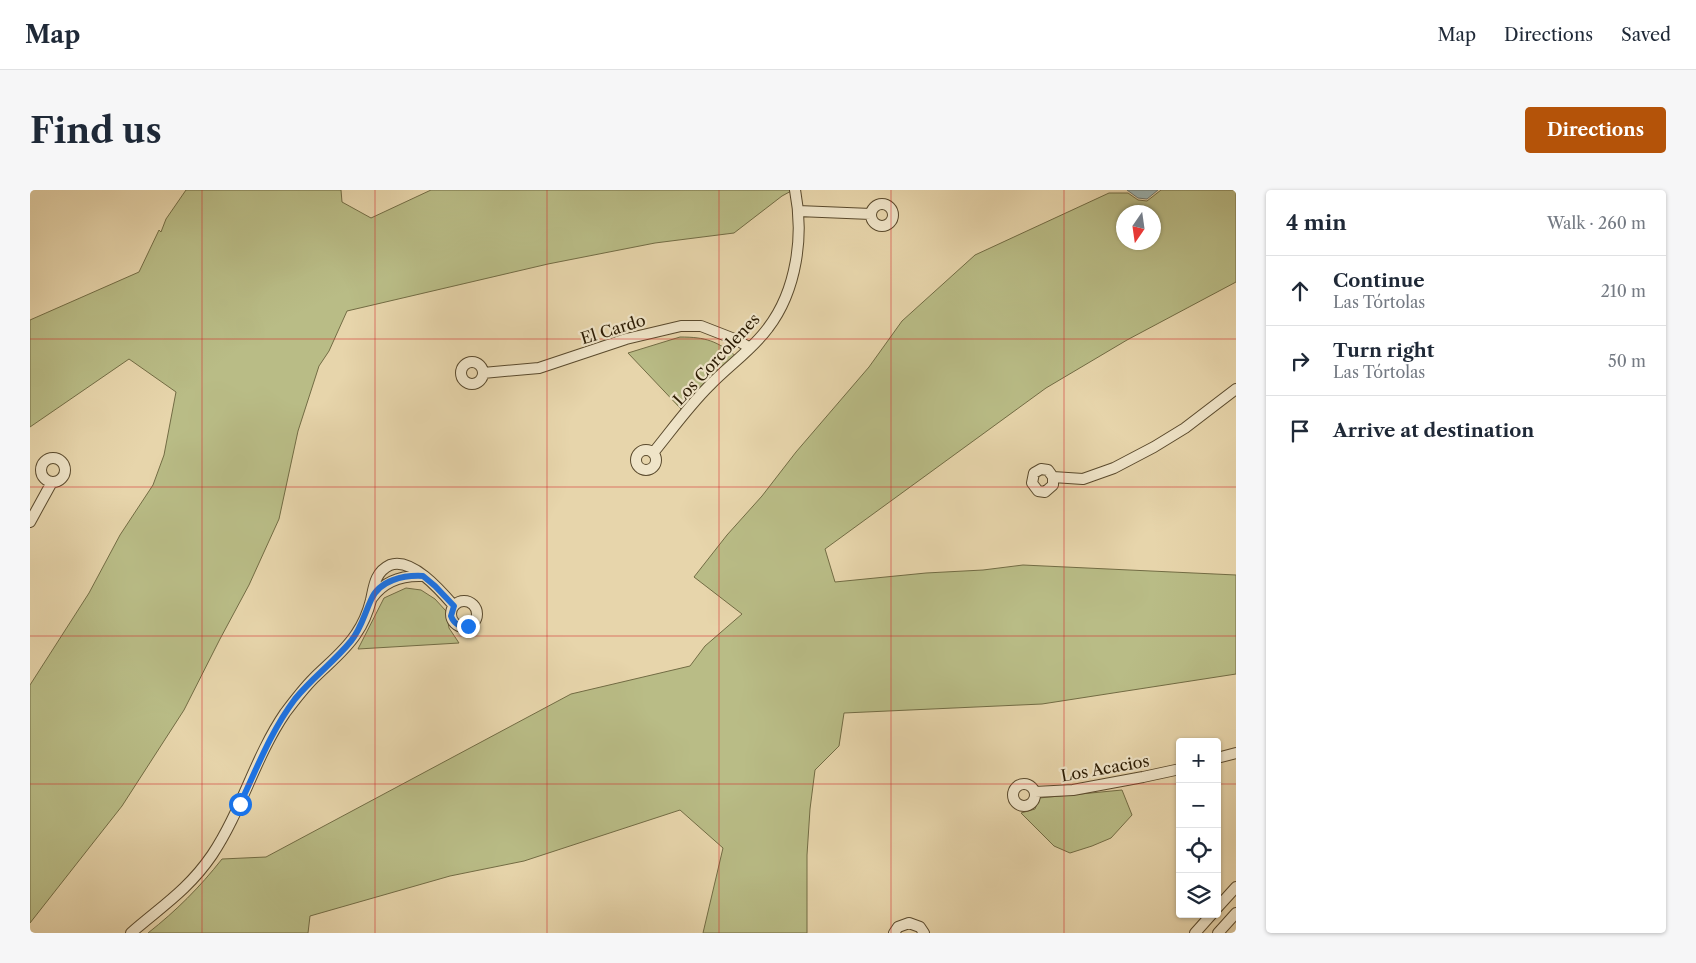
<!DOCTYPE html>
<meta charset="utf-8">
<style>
:root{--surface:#fff;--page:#f6f6f7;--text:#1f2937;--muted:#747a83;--line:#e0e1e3;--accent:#b45309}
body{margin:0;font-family:"Libre Caslon Text",serif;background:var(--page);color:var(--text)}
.controls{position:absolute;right:15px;bottom:15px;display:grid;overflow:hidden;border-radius:5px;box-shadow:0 1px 4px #0004}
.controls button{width:45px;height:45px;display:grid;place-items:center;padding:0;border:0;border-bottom:1px solid var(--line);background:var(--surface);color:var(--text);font:25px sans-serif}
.compass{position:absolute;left:1086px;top:15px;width:45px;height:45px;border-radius:50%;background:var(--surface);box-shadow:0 1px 4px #0004;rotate:193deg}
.stop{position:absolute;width:15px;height:15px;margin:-11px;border:4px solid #1a73e8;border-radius:50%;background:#fff}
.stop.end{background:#1a73e8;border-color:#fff;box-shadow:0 1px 5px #0008}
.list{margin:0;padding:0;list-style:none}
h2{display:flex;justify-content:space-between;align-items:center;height:65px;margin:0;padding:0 20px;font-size:21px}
h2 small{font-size:16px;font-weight:400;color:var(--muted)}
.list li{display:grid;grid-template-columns:32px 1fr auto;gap:15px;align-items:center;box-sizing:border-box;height:70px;padding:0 20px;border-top:1px solid var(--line)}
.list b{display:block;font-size:19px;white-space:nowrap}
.list p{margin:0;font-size:16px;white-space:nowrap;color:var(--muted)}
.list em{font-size:16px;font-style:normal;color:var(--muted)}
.icon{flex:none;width:28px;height:28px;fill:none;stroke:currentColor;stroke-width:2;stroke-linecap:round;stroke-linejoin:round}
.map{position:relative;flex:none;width:1206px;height:743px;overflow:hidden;border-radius:5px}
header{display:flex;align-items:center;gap:30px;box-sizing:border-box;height:70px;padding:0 25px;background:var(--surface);border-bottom:1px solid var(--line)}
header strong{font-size:24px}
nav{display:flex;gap:28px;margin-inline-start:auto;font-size:18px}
.intro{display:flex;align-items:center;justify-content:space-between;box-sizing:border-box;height:120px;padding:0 30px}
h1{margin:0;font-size:35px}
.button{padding:12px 22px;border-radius:5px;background:var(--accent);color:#fff;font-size:18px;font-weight:700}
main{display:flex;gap:30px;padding:0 30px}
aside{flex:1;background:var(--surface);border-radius:5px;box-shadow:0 1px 4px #0004}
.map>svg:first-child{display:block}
.green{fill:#b9bc86;stroke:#726c44;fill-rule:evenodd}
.water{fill:#9cb6b5;stroke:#6f786e}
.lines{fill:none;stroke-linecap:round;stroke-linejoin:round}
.minor-casing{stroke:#5a4a2d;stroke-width:12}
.minor{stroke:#efe4c8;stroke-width:10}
.route{stroke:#1a73e8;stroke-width:6}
.grid{fill:none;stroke:#d62828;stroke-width:1;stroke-opacity:0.55}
.labels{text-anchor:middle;stroke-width:4.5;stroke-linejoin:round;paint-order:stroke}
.street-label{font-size:16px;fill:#2b1b03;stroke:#efe4c8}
</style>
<header>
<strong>Map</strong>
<nav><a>Map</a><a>Directions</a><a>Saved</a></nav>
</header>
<div class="intro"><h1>Find us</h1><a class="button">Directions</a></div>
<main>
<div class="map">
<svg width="1206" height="743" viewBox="0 0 1206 743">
<rect width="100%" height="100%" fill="#e7d5ab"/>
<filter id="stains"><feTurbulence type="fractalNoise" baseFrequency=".004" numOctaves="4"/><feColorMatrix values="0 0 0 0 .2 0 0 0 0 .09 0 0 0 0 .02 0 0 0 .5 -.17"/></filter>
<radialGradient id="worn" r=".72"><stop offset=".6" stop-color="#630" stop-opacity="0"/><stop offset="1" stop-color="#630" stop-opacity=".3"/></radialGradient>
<path class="green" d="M156 0H311L312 12 341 28 401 0H763L752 6 704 43 625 53 518 74 317 121 299 161 289 176 268 241 249 329 219 395 190 449 154 520 92 616 0 733V495L59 403 90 345 123 295 134 265 146 202 99 169 0 237V130L109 82 129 40 131 42 136 29Z
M1131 0H1206V92L1097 150 1016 198 795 359 805 392 896 383 953 380 993 375 1206 385V484L1012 514 814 523 809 556 785 580 780 619 777 665V743H673L693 658 650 620 494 671 420 686 280 726 278 743H118C146 721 170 697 192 669L236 667 541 504 660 476 675 456 712 424 664 387 697 345 732 306 766 262 839 177 872 131 945 65 1079 3H1098L1108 10 1117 11ZM1094 22H1124V52H1094Z
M650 147C676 147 687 151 707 167L652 220 598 163Z
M376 398 391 400 405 409 416 421 419 438 429 453 328 459 354 408Z
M1092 600 1102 625 1081 648 1062 656 1040 663 1024 656 991 623 1005 619 1009 608Z"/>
<path class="water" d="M1097 0H1128L1117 9 1108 8Z"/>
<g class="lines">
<g class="minor-casing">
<path id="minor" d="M841 25a11 11 0 1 1 22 0a11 11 0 1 1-22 0Z
M768 21 841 24
M431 183a11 11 0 1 1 22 0a11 11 0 1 1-22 0Z
M453 183 509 178 596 149 651 136H671L707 150 720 158
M606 270a10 10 0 1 1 20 0a10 10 0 1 1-20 0Z
M623 263C641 241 658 217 679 196 698 176 722 160 738 138 767 100 774 45 765 0
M11 280a12 12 0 1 1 24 0a12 12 0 1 1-24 0Z
M1023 287V295L1015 302 1008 301 1002 293 1004 283 1011 279 1018 280 1023 287 1053 289 1084 278 1124 257 1155 238 1206 199
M0 332 22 292
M342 408C354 391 372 385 393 386
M421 424a13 13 0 1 1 26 0a13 13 0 1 1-26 0Z
M1187 568 1206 563
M983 605a11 11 0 1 1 22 0a11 11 0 1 1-22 0Z
M1005 602 1043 600 1113 587 1150 579
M1187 718 1206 697
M101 743C132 716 158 700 182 665 212 620 225 567 255 523 264 511 273 499 284 488 298 474 315 461 326 444 333 434 338 422 341 410 344 396 345 382 360 375 382 367 411 401 424 416
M864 743 868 737 879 733 890 737 894 743
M1165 743 1182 724
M1188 743 1206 723"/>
</g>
<use href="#minor" class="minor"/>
</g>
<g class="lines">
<path class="route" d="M210 614C227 578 241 541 265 509 282 488 304 472 321 451 331 439 334 425 341 410 349 390 374 385 393 386L405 396 424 416 421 426C424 434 429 437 438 436"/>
</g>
<path class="grid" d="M172 0V743M345 0V743M517 0V743M689 0V743M861 0V743M1034 0V743M0 149H1206M0 297H1206M0 446H1206M0 594H1150M1187 594H1206"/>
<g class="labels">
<g class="street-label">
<text transform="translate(583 139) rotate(-17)" y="6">El Cardo</text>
<text transform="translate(686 169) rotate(-47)" y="6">Los Corcolenes</text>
<text transform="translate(1075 578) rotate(-10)" y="6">Los Acacios</text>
</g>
</g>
<rect width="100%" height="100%" filter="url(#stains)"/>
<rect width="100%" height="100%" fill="url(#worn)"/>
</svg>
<div class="controls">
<button>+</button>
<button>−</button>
<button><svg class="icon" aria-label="locate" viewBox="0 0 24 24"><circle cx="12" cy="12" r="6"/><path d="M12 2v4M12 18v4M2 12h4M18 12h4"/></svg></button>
<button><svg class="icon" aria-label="layers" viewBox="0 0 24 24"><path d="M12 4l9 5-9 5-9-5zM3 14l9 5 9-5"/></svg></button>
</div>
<svg class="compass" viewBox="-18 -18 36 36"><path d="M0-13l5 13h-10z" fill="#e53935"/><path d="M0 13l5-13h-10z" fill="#747a83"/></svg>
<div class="stop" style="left:210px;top:614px"></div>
<div class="stop end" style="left:438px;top:436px"></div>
</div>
<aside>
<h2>4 min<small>Walk · 260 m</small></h2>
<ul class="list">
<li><svg class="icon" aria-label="ahead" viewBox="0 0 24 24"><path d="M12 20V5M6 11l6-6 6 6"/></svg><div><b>Continue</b><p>Las Tórtolas</p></div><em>210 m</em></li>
<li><svg class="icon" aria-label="right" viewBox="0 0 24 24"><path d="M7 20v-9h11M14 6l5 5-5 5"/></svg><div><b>Turn right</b><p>Las Tórtolas</p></div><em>50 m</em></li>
<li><svg class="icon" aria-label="arrive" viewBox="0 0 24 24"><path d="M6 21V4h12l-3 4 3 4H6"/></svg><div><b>Arrive at destination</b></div></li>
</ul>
</aside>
</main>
